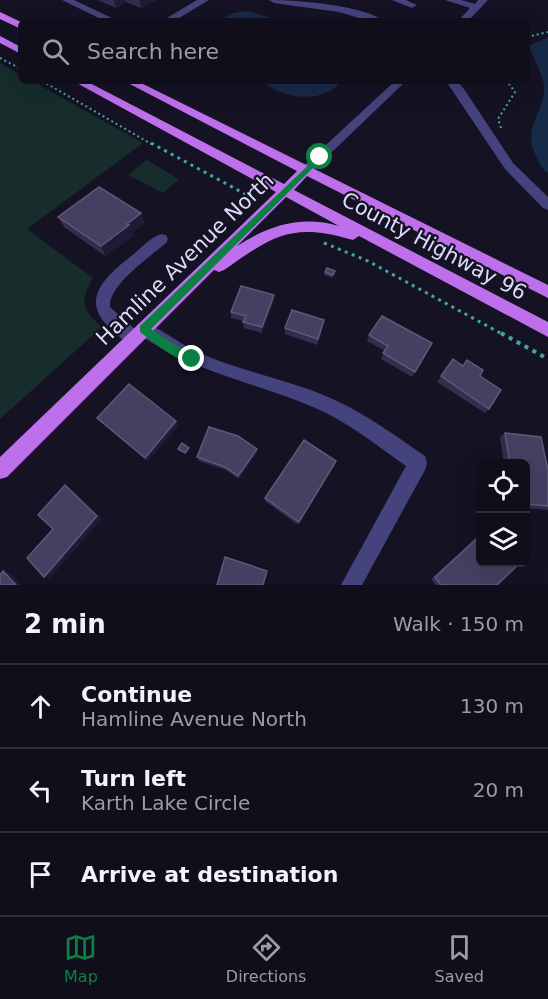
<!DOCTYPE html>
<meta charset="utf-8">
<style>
:root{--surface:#100e1b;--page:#1e1c28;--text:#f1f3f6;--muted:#9c9ca3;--line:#302e3a;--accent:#0b8043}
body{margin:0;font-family:"DejaVu Sans",sans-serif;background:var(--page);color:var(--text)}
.controls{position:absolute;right:18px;bottom:18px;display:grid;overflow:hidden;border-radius:9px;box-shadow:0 6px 24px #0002}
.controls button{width:54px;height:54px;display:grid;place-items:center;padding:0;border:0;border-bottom:2px solid var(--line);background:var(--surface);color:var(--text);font:30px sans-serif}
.stop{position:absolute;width:18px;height:18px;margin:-14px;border:4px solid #0b8043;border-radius:50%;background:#fff}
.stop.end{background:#0b8043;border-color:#fff;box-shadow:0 2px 6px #0008}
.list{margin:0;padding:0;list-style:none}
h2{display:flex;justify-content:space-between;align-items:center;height:78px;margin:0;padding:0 24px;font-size:26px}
h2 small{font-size:20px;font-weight:400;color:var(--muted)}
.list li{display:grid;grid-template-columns:39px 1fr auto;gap:18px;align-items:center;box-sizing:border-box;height:84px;padding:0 24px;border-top:2px solid var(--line)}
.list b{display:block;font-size:22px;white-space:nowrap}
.list p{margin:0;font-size:20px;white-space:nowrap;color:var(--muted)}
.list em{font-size:20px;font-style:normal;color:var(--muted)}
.icon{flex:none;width:33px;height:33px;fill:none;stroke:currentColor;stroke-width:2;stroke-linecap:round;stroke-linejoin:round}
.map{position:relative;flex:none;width:548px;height:585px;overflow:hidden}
.search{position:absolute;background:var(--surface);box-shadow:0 6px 24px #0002;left:18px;right:18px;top:18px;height:66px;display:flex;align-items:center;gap:15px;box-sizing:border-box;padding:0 21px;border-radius:9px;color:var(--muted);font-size:22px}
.sheet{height:330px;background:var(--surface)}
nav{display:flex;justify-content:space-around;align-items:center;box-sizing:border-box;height:84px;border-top:2px solid var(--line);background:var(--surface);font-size:16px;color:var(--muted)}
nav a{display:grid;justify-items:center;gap:3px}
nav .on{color:var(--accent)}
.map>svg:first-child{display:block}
.green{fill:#162d2c}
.water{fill:#172a48}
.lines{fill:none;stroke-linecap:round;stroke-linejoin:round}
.path-far2{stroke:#3fa8a2;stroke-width:2;stroke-dasharray:2 3;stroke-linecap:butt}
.path-far1{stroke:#3fa8a2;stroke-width:3;stroke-dasharray:3 4.5;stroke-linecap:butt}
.path{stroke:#3fa8a2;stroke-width:4;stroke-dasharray:4 5;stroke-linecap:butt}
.minor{fill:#45437d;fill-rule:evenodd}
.major{fill:#bd6fec;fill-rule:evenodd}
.wall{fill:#342d4f}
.shaded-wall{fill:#201a36}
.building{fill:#463f61;stroke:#5e5879;stroke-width:1.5}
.route{fill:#0b8043}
.labels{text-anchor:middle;stroke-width:4.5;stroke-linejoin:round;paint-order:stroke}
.street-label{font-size:21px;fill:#ddd9fa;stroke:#151224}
</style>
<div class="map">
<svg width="548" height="585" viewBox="0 0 548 585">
<rect width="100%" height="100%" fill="#151224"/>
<path class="green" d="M0 63 21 75V81H32L143 143 27 229 93 278C80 301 81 309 102 327L0 419Z
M147 160 179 179 163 193 128 175Z"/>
<path class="water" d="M247 11 283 21H219L233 13Z
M548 37V173C542 169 540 164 537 158 520 126 545 115 544 86 543 74 533 59 529 46Z
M262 81H341C323 105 282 99 262 81Z"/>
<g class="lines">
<path class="path-far2" d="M527 37 548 32
M0 58 21 69
M42 81 153 145
M501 128 498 119 515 92 507 81"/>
<path class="path-far1" d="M151 143 258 201
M324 243 368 261 504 335"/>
<path class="path" d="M501 333 548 359"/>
<path class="minor" d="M62 0H74L118 21H105Z
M197 0H209L174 21H162Z
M269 0C297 0 362 5 384 21H369L339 12 274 3Z
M392 0H406L417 5 412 8Z
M445 0H461L475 4 478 0H488L468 21H458L470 8Z
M395 81H406L309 174H301L299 171 301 168Z
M446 81H457L464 89 513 163 548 197V210L543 208 505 169Z
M161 234 166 235 168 239 166 243C151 256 108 285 110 307L138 332 136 329 138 324C150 320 179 343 191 349 238 372 292 379 339 402 369 416 397 437 425 456L427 463 425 470 362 585H341L406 466C376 445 347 421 313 407 254 382 194 372 140 335L142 339 140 344 134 346C124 343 116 333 108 326 78 297 111 272 135 253 143 246 151 237 161 234Z"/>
<path class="major" d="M0 12 21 22V29L0 19Z
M0 36 21 47V54L0 43Z
M73 81H86L284 184 297 171 124 81H137L548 285V298L307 176 294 190 548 322V337L359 236 353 240C292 222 274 235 224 270L219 272 214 270 7 477 0 479V457L276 192ZM286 197 339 226C302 215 269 225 237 246Z"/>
</g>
<path class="wall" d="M98 0H156L141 8 126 2 116 8Z
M141 213 144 223 132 233 133 236 105 256 64 227 58 217Z
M335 271 332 278 324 275 325 272Z
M274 301 262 333 244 328 243 321 231 318V312Z
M323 326 317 345 285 334V328Z
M369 335 432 343 412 377 381 359 385 351 367 341Z
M453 359 480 376 489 409 485 413 437 382Z
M97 418 176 421 178 426 148 461 101 422Z
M505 433 548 470V510L525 508V464H504L500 437Z
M257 449V453L239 479 226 470 199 461 197 457Z
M335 465 298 525 265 501V498Z
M480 534V562L497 585H436L431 579Z"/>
<path class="shaded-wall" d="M114 0H125L126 2 116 8Z
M139 0H156L141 8Z
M141 213 144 223 132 233 133 236 105 256 101 246Z
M274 295V301L262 333V327Z
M176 421 178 426 148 461 145 458Z
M257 449V453L239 479 238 476Z
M336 461 335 465 298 525 299 522Z
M65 485 70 489 102 519 50 578 44 577Z
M3 571 10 573 21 585H16Z"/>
<path class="building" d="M99 187 141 213 127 224 129 225 101 246 58 217Z
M327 268 335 271 333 275 325 272Z
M241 286 274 295 262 327 243 322 246 316 231 312Z
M292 310 324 320 318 339 285 328Z
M382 316 432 343 415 372 383 353 388 346 369 335Z
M453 359 463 366 467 360 483 370 480 376 501 390 489 409 441 376Z
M129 384 176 421 145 458 97 418Z
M209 427 238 436 257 449 238 476 225 467 197 457Z
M505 433 541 437 548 470V506L525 504V464H510Z
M304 440 336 461 299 522 265 498Z
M182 443 189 448 185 453 178 449Z
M65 485 97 516 44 577 27 558 53 529 38 515Z
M480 536V562L520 563 497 585H441L435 577Z
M225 557 267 571 263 585H217Z
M3 571 16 585H0V575Z"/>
<path class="route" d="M320 154 324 157 322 159 151 329 170 342 196 356V363C182 366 152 341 140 332V326Z"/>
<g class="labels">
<g class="street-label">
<text transform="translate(434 246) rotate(28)" y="7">County Highway 96</text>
<text transform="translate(185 259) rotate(-44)" y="7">Hamline Avenue North</text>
</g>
</g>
</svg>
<div class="controls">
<button><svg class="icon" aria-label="locate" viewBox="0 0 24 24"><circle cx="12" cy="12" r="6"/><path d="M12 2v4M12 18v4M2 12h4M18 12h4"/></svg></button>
<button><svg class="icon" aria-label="layers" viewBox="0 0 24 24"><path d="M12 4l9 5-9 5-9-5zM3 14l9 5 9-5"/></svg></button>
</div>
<div class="stop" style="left:320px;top:157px"></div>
<div class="stop end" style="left:192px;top:359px"></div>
<div class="search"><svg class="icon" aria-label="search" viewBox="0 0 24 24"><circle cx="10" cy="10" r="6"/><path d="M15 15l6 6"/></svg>Search here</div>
</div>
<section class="sheet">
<h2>2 min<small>Walk · 150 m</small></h2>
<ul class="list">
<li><svg class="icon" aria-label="ahead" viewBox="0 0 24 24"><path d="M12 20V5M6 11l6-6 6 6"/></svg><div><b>Continue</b><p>Hamline Avenue North</p></div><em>130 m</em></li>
<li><svg class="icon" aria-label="left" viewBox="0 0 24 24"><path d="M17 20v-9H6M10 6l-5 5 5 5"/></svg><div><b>Turn left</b><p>Karth Lake Circle</p></div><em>20 m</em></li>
<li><svg class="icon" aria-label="arrive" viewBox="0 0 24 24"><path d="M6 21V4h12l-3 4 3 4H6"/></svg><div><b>Arrive at destination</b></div></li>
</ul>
</section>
<nav>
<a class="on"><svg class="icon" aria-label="map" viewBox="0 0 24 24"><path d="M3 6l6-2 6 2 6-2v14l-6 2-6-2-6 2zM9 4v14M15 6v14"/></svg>Map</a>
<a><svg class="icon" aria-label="directions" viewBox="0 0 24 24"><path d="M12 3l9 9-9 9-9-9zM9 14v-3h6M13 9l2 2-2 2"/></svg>Directions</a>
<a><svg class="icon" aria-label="saved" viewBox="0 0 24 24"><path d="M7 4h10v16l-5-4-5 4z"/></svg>Saved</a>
</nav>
